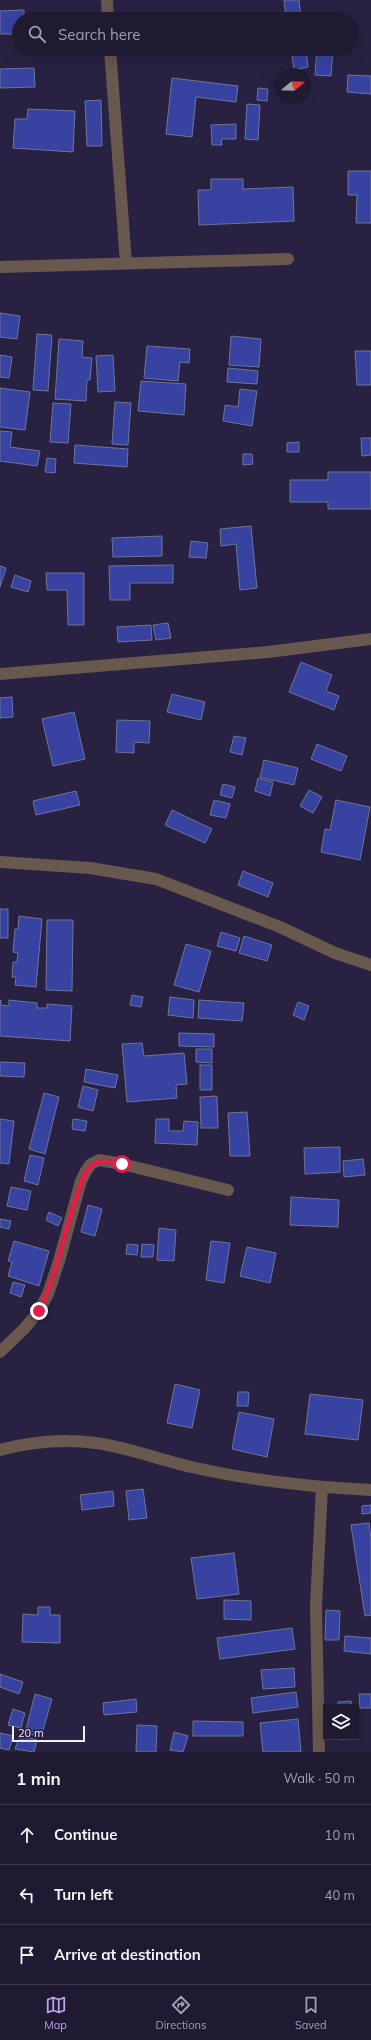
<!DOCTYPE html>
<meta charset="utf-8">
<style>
:root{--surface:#1f1931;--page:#2c263d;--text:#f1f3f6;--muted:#a1a0ab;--line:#3c384d;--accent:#bca0f2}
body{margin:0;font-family:Mulish,sans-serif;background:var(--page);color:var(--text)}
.controls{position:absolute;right:12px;bottom:12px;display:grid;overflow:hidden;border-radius:0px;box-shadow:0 4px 16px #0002}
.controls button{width:36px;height:36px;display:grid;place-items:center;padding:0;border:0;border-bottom:1px solid var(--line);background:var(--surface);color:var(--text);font:20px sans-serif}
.compass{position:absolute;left:275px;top:68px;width:36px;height:36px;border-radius:50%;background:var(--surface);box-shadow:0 4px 16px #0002;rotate:71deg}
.scale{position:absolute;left:12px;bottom:10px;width:73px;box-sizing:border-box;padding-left:4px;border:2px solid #efecfe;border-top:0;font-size:11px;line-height:14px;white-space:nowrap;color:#efecfe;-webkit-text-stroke:3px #292141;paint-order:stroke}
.stop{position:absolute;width:12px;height:12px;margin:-9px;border:3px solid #e11d48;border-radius:50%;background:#fff}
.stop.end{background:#e11d48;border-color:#fff;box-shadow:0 1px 4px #0008}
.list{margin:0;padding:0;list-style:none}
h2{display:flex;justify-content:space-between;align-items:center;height:52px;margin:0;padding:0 16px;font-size:17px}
h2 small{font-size:13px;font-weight:400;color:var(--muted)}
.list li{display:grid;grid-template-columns:26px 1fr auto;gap:12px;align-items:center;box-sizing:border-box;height:60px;padding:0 16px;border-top:1px solid var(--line)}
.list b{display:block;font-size:15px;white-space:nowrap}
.list em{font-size:13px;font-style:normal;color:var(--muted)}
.icon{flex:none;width:22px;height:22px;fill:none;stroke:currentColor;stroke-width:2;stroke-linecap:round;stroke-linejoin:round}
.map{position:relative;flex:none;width:371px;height:1752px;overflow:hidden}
.search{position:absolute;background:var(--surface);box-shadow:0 4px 16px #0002;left:12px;right:12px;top:12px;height:44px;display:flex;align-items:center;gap:10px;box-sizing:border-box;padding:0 14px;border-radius:22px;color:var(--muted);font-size:15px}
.sheet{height:232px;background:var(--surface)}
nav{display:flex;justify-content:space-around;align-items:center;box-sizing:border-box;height:56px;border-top:1px solid var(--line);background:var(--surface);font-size:11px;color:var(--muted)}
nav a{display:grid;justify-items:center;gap:2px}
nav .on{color:var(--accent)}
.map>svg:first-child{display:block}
.building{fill:#3742a1;stroke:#6c759b}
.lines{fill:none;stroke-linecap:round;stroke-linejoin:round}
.street{stroke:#68584e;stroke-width:12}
.route{stroke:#e11d48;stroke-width:5}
</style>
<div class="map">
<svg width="371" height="1752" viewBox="0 0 371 1752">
<rect width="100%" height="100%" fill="#292141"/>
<path class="building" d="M284 0H299L301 19H286Z
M24 10V19H19V34H0V11Z
M318 16 335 17V19H318Z
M291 49H306L308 67 294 70Z
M317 49H333L331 76 315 75Z
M34 68 35 87 0 88V69Z
M348 75 371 76V94L347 92Z
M172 78 238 86 236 102 196 97 192 137 166 134Z
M258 88 268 89 267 101 257 100Z
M101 100 102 146H87L85 101Z
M247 104 260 105 258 140 245 139Z
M28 109 75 111 73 152 13 148 15 119H27Z
M236 124V139H221L222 145H212L211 125Z
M348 171H371V223H356L357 195H348Z
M211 179H243V189L293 187 294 221 199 225 198 190H211Z
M0 313 20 316 17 339 0 337Z
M37 334 52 335 48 391 33 390Z
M231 336 261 339 259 367 229 365Z
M59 339 83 341 82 357 92 358 90 380H87L86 401 55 399Z
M147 346 190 349 189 363 180 362 178 381 144 378Z
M355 351H371V385H357Z
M0 355 12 357 9 378 0 377Z
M113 355 115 391 98 392 96 356Z
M228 368 258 371 257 384 227 382Z
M141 381 186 384 184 415 138 411Z
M0 388 30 392 25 430 0 427Z
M240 389 257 391 252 426 223 421 225 405 238 407Z
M115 402 131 403 128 445 112 444Z
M53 403 71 404 68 443 50 442Z
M0 431 12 432 10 447 40 451 37 466 0 461Z
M361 438H371V455L362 456Z
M299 442V452H287V443Z
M75 445 128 449 127 467 74 463Z
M243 454H252L253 464 243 465Z
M47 458 56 459 55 473 45 472Z
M328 472H371V509H328V502H290V480H328Z
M251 526 257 588 240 590 236 544 221 546 220 529Z
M162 536V556L113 557 112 538Z
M191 541 208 543 206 558 189 557Z
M173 565V583H130V600H110L109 566Z
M0 566 6 568 0 587Z
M46 573H84V625H68L67 590H47Z
M15 575 31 581 28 592 11 587Z
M168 623 171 638 156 640 153 625Z
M151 625 152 640 118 642 117 627Z
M301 662 332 675 326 691 339 696 334 710 289 692Z
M172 694 205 702 201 720 167 712Z
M12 697 13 717 0 718V698Z
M74 712 85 759 53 766 42 719Z
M117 720 150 721 149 743 134 742V753L116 752Z
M234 736 246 738 242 755 230 752Z
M317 744 347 756 341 771 311 759Z
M264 760 298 768 294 785 260 777Z
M258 778 273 782 270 796 255 791Z
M223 784 235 787 232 798 220 795Z
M309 790 322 797 313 813 300 806Z
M76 791 80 805 36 815 33 801Z
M214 800 230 804 226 818 210 815Z
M336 800 370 807 360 860 321 852 325 829 330 830Z
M172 810 212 829 205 843 165 825Z
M243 871 273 883 268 897 238 885Z
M0 909H8V938H0Z
M19 916 42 919 36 987 15 985 16 977H12L13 962H17L18 953 13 952 15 929H18Z
M47 920H73L72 991 46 990Z
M221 932 240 938 236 951 217 946Z
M244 936 272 945 267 961 239 953Z
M186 944 211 951 199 992 174 985Z
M132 995 143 997 141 1007 130 1005Z
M170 997 194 1000 193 1018 168 1015Z
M0 1000H1V1005L9 1006V1000L37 1003V1008H47V1004L72 1006 70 1041 0 1036Z
M199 1000 244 1003 242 1021 198 1018Z
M298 1002 309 1006 304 1020 293 1015Z
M179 1033 214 1034V1047L179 1046Z
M142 1043 144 1056 184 1053 187 1084 176 1085 177 1098 127 1102 122 1044Z
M196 1049H212V1063L196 1062Z
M0 1062 25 1063 24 1077 0 1076Z
M200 1065H212V1090H200Z
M86 1069 118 1075 115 1088 84 1082Z
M83 1086 98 1090 93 1111 78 1107Z
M44 1093 59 1097 45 1154 29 1149Z
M217 1096 218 1128H201L200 1097Z
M247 1112 250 1156H230L228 1113Z
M0 1119 14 1121 9 1164 0 1163Z
M73 1119 87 1121 85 1131 72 1129Z
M156 1119H169V1131H183L184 1121 198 1122 197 1145 155 1143Z
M340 1147V1172L305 1174 304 1148Z
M30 1155 44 1158 38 1185 24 1181Z
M363 1159 365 1175 344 1177 343 1161Z
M11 1187 31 1191 27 1210 7 1206Z
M291 1197 339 1200 338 1227 290 1225Z
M88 1205 102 1209 95 1236 81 1232Z
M49 1212 62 1218 58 1226 46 1220Z
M0 1219 11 1221 9 1229 0 1227Z
M159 1228 176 1230 174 1261 157 1260Z
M14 1241 49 1251 39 1286 8 1276 12 1262 8 1261Z
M211 1241 230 1243 224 1283 206 1280Z
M127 1244 138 1245 137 1255 126 1254Z
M142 1244 154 1245 153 1257H141Z
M247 1247 276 1253 270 1283 240 1276Z
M13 1282 25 1285 21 1297 10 1293Z
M175 1384 200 1390 192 1428 167 1423Z
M238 1392H249L248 1406H237Z
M310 1394 363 1400 358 1440 305 1434Z
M239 1412 274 1419 267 1457 232 1449Z
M143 1489 147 1518 129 1520 126 1491Z
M113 1491 114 1506 82 1510 80 1495Z
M371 1505V1513L362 1514V1506Z
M369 1523 371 1539V1615L365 1616 351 1525Z
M234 1553 239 1594 197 1599 191 1558Z
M224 1600 251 1601V1620L224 1619Z
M38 1607H50V1615H60V1643L22 1642 23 1614 38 1615Z
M326 1610 340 1611 339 1640H325Z
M292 1628 295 1649 220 1659 217 1638Z
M345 1636 371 1638V1654L344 1651Z
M294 1668 295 1687 263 1689 261 1670Z
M0 1674 23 1682 19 1694 0 1687Z
M296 1692 298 1707 253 1713 251 1698Z
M35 1694 52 1699 41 1737 25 1733Z
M359 1694H371V1708H360Z
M136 1699 137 1712 104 1715 103 1703Z
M351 1701 352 1707H338V1702Z
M13 1709 25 1713 21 1728 8 1725Z
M298 1719 301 1752H263L260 1723Z
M193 1721 243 1722V1736H193Z
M137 1725 157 1726 156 1752H136Z
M174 1732 188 1736 183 1752 170 1750Z
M0 1733 13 1736 9 1750 0 1748Z
M20 1735 37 1740 34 1752 15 1749Z
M342 1737H355V1738L342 1740Z"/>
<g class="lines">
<path class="street" d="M107 0 108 19
M110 49 126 263
M0 267 288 259
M0 674 268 652 371 639
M0 862 90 868 156 879 280 927 335 953 371 965
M0 1352 24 1329 39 1311 48 1294 59 1261 81 1181 86 1171 91 1164 99 1160 122 1164 228 1190
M0 1450C30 1442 65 1439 96 1443 131 1448 163 1461 196 1468 254 1481 313 1487 371 1490
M319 1752 316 1605 322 1487"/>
</g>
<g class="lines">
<path class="route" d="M39 1311C61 1266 66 1216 86 1171 98 1157 106 1161 122 1164"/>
</g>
</svg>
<div class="controls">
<button><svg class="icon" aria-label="layers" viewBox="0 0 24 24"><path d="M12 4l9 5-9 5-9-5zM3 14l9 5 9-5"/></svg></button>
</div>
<svg class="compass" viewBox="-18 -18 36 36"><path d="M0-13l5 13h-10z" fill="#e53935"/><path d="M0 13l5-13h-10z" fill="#a1a0ab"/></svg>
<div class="scale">20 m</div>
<div class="stop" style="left:122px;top:1164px"></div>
<div class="stop end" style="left:39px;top:1311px"></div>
<div class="search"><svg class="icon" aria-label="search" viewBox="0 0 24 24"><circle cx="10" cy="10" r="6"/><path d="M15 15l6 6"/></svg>Search here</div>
</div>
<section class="sheet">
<h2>1 min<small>Walk · 50 m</small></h2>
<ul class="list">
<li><svg class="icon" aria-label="ahead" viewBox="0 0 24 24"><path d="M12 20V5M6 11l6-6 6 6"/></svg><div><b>Continue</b></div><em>10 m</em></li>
<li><svg class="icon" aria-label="left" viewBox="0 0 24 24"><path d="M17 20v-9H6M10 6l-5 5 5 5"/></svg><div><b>Turn left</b></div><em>40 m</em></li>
<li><svg class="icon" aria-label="arrive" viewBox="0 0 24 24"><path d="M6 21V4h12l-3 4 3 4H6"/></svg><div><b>Arrive at destination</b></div></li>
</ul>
</section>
<nav>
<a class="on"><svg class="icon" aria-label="map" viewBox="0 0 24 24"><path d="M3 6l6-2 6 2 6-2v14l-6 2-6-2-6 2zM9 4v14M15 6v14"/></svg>Map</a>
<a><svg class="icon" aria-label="directions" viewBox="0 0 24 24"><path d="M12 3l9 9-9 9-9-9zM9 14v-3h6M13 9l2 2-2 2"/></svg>Directions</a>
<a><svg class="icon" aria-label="saved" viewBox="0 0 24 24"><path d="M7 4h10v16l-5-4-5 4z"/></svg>Saved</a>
</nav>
